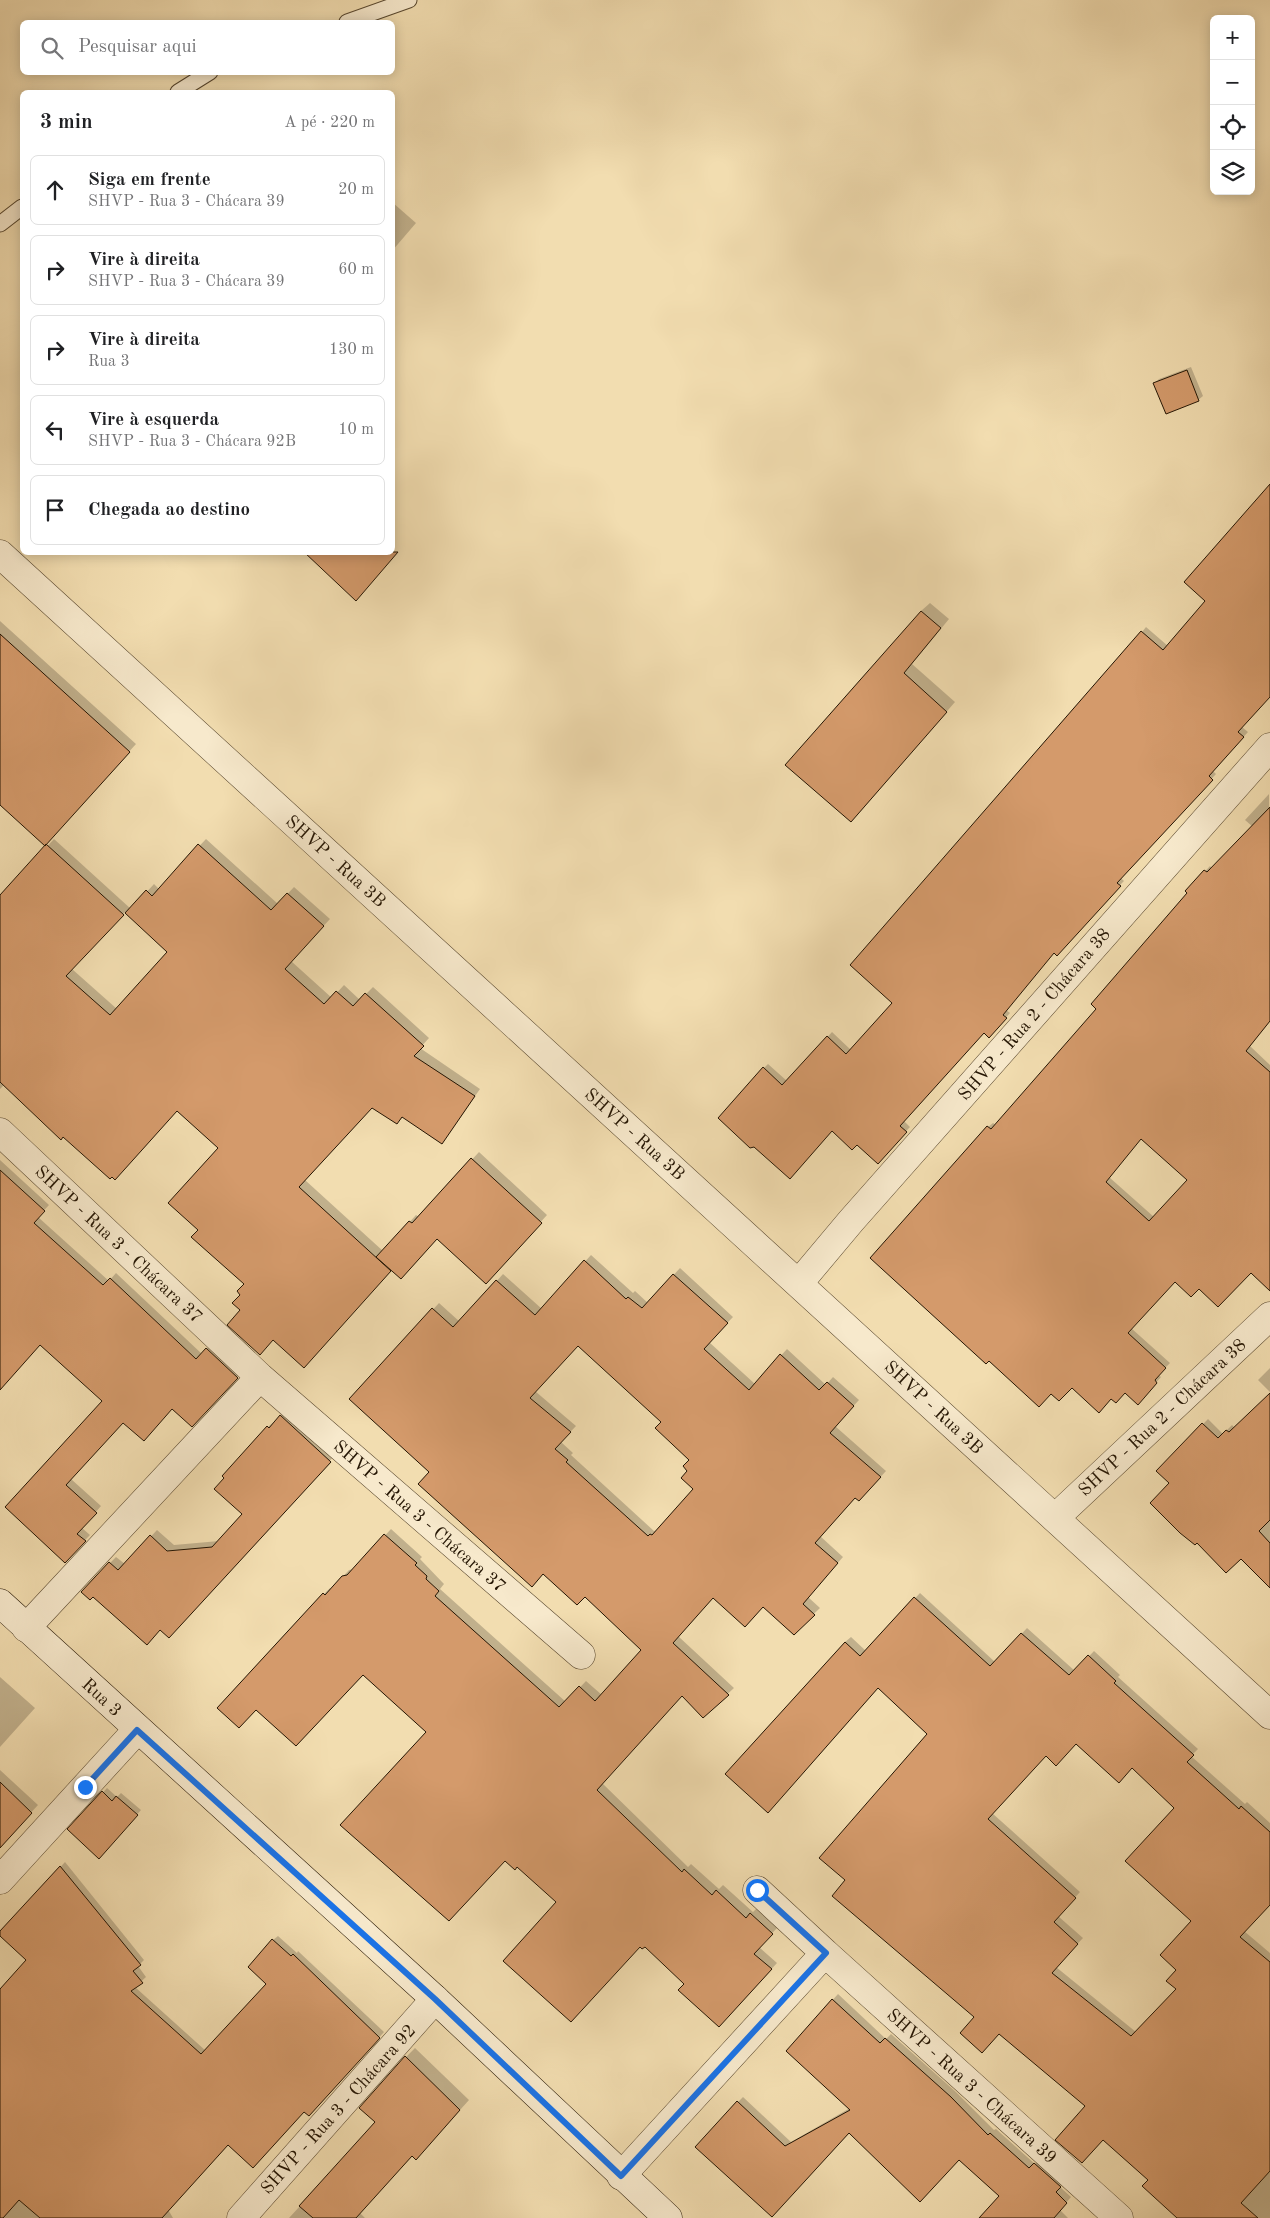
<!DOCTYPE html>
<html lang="pt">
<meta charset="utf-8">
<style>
:root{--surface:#fff;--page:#f6f6f6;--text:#202124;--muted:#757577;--line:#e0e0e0}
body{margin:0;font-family:"Old Standard TT",serif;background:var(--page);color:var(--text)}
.controls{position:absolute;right:15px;top:15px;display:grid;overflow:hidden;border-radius:8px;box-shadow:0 2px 12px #0003}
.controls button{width:45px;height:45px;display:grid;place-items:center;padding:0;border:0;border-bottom:1px solid var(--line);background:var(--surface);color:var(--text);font:25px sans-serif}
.stop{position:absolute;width:15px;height:15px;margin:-11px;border:4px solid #1a73e8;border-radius:50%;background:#fff}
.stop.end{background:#1a73e8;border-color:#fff;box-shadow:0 1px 5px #0008}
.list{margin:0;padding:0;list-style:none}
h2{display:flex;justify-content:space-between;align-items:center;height:65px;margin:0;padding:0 20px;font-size:21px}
h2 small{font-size:16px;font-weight:400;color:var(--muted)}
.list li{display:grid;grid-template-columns:32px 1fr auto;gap:15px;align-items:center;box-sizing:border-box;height:70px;margin:0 10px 10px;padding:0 10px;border:1px solid var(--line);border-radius:8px}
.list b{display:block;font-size:19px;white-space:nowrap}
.list p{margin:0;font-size:16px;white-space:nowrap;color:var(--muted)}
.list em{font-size:16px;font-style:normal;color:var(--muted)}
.icon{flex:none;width:28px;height:28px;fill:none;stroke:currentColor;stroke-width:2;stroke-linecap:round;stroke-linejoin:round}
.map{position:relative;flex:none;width:1270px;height:2218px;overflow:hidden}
.search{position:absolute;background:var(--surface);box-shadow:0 2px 12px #0003;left:20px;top:20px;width:375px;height:55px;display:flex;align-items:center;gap:12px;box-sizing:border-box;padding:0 18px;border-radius:8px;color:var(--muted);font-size:19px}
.panel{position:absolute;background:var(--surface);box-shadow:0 2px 12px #0003;left:20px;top:90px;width:375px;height:465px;border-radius:8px}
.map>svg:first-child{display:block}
.shadow{fill:#0003;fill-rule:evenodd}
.building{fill:#d49a6b;stroke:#241503;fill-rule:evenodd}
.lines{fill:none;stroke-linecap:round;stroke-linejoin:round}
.service-casing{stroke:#58472e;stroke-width:17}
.minor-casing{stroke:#58472e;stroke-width:29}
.tertiary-casing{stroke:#58472e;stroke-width:29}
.secondary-casing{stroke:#241503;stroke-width:29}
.service{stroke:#f7e9cc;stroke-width:15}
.minor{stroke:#f7e9cc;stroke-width:28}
.tertiary{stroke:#f7e9cc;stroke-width:28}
.secondary{stroke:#f7e9cc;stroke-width:28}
.route{stroke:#1a73e8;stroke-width:6}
.labels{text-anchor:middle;stroke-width:5;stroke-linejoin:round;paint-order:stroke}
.street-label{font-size:18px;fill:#241503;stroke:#f7e9cc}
</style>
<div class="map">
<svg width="1270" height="2218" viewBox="0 0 1270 2218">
<rect width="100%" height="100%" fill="#f2ddb0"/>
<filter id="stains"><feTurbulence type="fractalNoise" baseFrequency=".004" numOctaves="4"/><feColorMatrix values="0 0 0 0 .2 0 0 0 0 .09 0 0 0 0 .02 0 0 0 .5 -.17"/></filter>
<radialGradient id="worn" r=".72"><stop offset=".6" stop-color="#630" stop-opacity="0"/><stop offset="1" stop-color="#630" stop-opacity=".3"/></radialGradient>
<path class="shadow" d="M392 202 416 223 392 251Z
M1191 367 1203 396 1198 400 1155 383 1159 379Z
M1270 486V695L1242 727 1248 732 1213 771 1216 774 1121 878 1124 881 1054 952 1006 1010 1010 1013 989 1036 984 1031 904 1121 910 1127 877 1162 857 1144 833 1130 794 1173 764 1068 768 1064 787 1081 832 1032 851 1050 894 1003 852 965 1142 632 1146 627 1168 646 1207 601Z
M930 603 949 619 912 664 955 702 860 812 921 611Z
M0 621 136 744 52 837 0 804Z
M1269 794 1270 1021 1250 1046 1270 1065V1269L1251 1271 1199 1287 1175 1280 1131 1328 1170 1363 1158 1375 1161 1377 1142 1398 988 1127 993 1123 996 1125 1098 1008 1189 893 1187 891 1210 866 1212 869 1253 827 1245 820ZM1142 1138 1188 1180 1154 1217 1109 1177Z
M54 839 131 909 154 884 159 889 206 839 278 904 294 887 330 919 291 961 332 998 344 985 360 1000 373 987 429 1038 420 1048 480 1089 442 1143 404 1116 397 1123 372 1107 305 1180 383 1251 416 1215 419 1217 479 1152 547 1215 493 1275 437 1237 391 1270 310 1360 242 1310V1294L245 1284 199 1230 219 1148 178 1110 63 1135 4 1085 0 1089V897ZM125 912 169 952 117 1009 72 969Z
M0 1160 49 1205 38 1217 109 1281 116 1273 202 1354 212 1343 242 1372 192 1425 173 1408 123 1421 71 1479 101 1506 82 1528 90 1535 65 1561 7 1507 104 1401 41 1343 0 1380Z
M591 1255 633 1293 635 1291 648 1303 680 1268 733 1317 709 1342 755 1384 787 1349 826 1385 833 1377 859 1400 835 1426 886 1471 865 1494 856 1497 820 1536 843 1557 808 1597 820 1608 794 1633 763 1606 714 1597 678 1636 734 1688 703 1717 682 1694 602 1783 688 1867 691 1864 719 1889 723 1885 753 1912 757 1908 778 1927 759 1947 777 1963 725 2020 645 1945 640 1946 558 1902 324 1594 330 1588 331 1589 349 1570 354 1569 391 1529 422 1557 420 1559 444 1584 440 1589 566 1702 586 1681 602 1695 643 1649 585 1596 431 1472 351 1399 439 1303 460 1322 503 1274 542 1309ZM578 1344 662 1422 691 1460 689 1471 695 1489 658 1530 654 1531 571 1455 573 1453 561 1442 576 1426 535 1391Z
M1270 1368V1392L1258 1380Z
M1270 1395V1587L1158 1471 1208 1419 1223 1434 1232 1425 1235 1428Z
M287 1410 336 1454 176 1630 110 1563 116 1557 125 1564 157 1530 174 1545 219 1541 243 1514 268 1427Z
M920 1593 995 1662 1027 1628 1075 1671 1094 1651 1120 1675 1118 1677 1198 1749 1191 1756 1245 1804 1247 1802 1270 1823V1903L1244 1931 1270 1953V2218H1179L1149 2180 1103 2138 1087 2106 1000 2033 976 2017 847 1880 929 1734 845 1642 851 1637 866 1651ZM1076 1743 1133 1767 1176 1808 1193 1921 1177 1970V1989L1136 2032 1056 1967 1083 1938 1058 1916 1080 1892 992 1813 1046 1754Z
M0 1677 35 1708 0 1747Z
M0 1770 38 1805 0 1846Z
M107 1788 117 1797 121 1793 141 1810 103 1853 69 1829Z
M65 1862 144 1960 138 1966 146 1977 135 1987 206 2051 268 1983 273 1940 278 1936 297 1953 298 1951 384 2032 314 2110H305L228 2144 123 2132 173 2218H0V1991L28 1960 0 1933Z
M838 1994 886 2039 891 2034 956 2092 994 2130 996 2129 1035 2164 1040 2159 1065 2181 1060 2187 1071 2197 1060 2210 1068 2218H981L1001 2196 959 2158 849 2132 777 2210 738 2102 743 2097 791 2142 850 2108 787 2051Z
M415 2048 469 2100 425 2149 413 2155 360 2213 365 2218H289L377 2122 406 2057Z"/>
<path class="building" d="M1187 370 1199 401 1166 414 1153 383Z
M1270 484V697L1238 732 1244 737 1209 776 1213 780 1117 883 1121 886 1057 956 1054 953 1003 1015 1007 1018 989 1038 984 1033 910 1115 900 1126 907 1132 878 1164 857 1145 852 1150 832 1131 790 1179 754 1147 750 1148 718 1118 763 1067 782 1085 827 1036 846 1054 892 1003 850 965 1141 631 1163 650 1205 601 1184 582Z
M304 552H398L356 601Z
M921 611 941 628 904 673 947 712 851 822 785 765Z
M0 634 130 752 45 846 0 805Z
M1270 807V1021L1246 1051 1270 1072V1291L1251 1273 1218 1307 1199 1289 1191 1297 1175 1282 1128 1333 1166 1368 1155 1380 1157 1383 1138 1405 1125 1393 1116 1403 1111 1399 1099 1413 1072 1388 1059 1401 1051 1394 1039 1407 989 1361 986 1364 870 1258 987 1126 991 1129 1096 1009 1091 1004 1187 893 1185 891 1204 870 1207 872ZM1141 1139 1187 1180 1149 1221 1106 1182Z
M46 844 124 915 66 976 110 1015 167 952 125 913 146 890 152 896 198 844 271 910 287 893 324 926 285 969 324 1004 336 991 353 1006 365 993 424 1046 414 1056 475 1096 442 1144 402 1117 397 1124 372 1108 299 1187 391 1271 304 1368 273 1340 260 1355 227 1325 240 1310 232 1303 240 1295 237 1291 244 1284 191 1237 198 1230 168 1203 218 1148 177 1111 115 1180 112 1177 110 1179 63 1137 61 1140 0 1082V895Z
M471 1158 542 1223 486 1284 437 1239 401 1279 376 1257 409 1221 412 1223Z
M0 1170 45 1211 34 1223 103 1285 110 1278 196 1359 206 1348 238 1378 192 1427 172 1409 144 1441 123 1423 66 1485 97 1513 77 1534 86 1541 65 1563 5 1507 102 1401 40 1345 0 1390Z
M584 1260 626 1299 628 1297 642 1308 673 1274 728 1323 704 1349 749 1390 780 1354 819 1390 827 1382 854 1406 830 1433 881 1477 859 1501 855 1498 815 1543 838 1563 803 1604 815 1615 794 1635 763 1607 745 1627 713 1598 673 1643 729 1695 703 1718 682 1696 597 1790 682 1872 684 1869 712 1895 716 1890 746 1918 750 1913 773 1934 754 1954 772 1969 719 2027 678 1990 684 1984 645 1947 642 1949 640 1947 571 2022 503 1961 556 1902 517 1867 515 1870 505 1861 449 1921 340 1825 426 1732 363 1675 296 1746 256 1710 239 1728 217 1708 323 1593 325 1595 342 1576 347 1575 384 1534 417 1563 415 1565 427 1576 426 1579 439 1591 435 1596 559 1707 579 1686 595 1701 641 1650 585 1597 577 1605 543 1574 532 1587 418 1484 429 1472 349 1399 432 1308 453 1327 496 1280 535 1315ZM578 1346 661 1422 655 1428 689 1460 683 1466 687 1471 681 1478 693 1489 652 1535 650 1534 648 1536 566 1462 568 1460 555 1449 571 1432 530 1398Z
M1270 1393V1520L1259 1531 1270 1543V1588L1241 1559 1226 1573 1197 1543 1195 1545 1180 1533 1150 1503 1169 1483 1156 1471 1202 1423 1218 1438 1226 1430 1229 1432Z
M280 1415 331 1462 169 1638 160 1630 147 1645 93 1597 90 1600 81 1592 109 1562 118 1570 150 1535 167 1551 212 1547 242 1514 214 1489 224 1478 222 1476 267 1426 269 1428Z
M914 1597 990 1666 1021 1633 1069 1675 1088 1655 1116 1681 1114 1683 1194 1755 1187 1762 1239 1809 1241 1806 1270 1832V1905L1240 1937 1270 1962V2171L1241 2203 1258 2218H1177L1142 2186 1148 2180 1103 2140 1082 2163 1055 2140 1085 2106 999 2034 982 2053 960 2033 974 2017 832 1896 845 1880 819 1858 927 1734 878 1688 768 1813 725 1774 845 1642 860 1656ZM1076 1744 1119 1783 1132 1768 1174 1808 1125 1861 1191 1921 1160 1955 1176 1970 1166 1981 1176 1989 1131 2036 1052 1973 1078 1944 1054 1922 1076 1898 988 1819 1046 1756 1056 1766Z
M0 1782 32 1813 0 1848Z
M102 1791 112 1801 116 1796 138 1815 99 1859 67 1829Z
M60 1866 141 1965 133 1971 143 1983 131 1991 201 2054 266 1984 248 1967 272 1939 291 1956 293 1954 380 2038 309 2116 304 2112 253 2168 228 2145 162 2218H40L19 2200 3 2218H0V1989L26 1960 0 1936V1931Z
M832 1999 880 2043 885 2038 951 2097 988 2135 990 2133 1029 2168 1034 2163 1061 2187 1056 2192 1067 2203 1054 2218H979L999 2196 959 2160 920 2202 849 2133 772 2217 695 2147 737 2101 785 2146 850 2110 786 2051Z
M405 2056 460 2110 416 2160 412 2156 356 2218H313L299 2206 375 2122 359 2108Z"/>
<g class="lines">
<g class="service-casing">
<path id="service" d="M347 22 409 0
M178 92 210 72
M0 224 22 207"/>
</g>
<g class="minor-casing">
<path id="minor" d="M0 1132 260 1377 581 1655
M799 1283 851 1221 1270 747
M1055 1518 1270 1316
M26 1628 260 1377
M0 1880 137 1730
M757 1890 825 1953
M621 2176 825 1953 1119 2218
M241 2218 435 1999"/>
</g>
<g class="tertiary-casing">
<path id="tertiary" d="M0 554 1270 1715"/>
</g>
<g class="secondary-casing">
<path id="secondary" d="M0 1603 435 1999 668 2218"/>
</g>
<use href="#service" class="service"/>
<use href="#minor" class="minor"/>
<use href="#tertiary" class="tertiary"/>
<use href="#secondary" class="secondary"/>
</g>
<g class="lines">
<path class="route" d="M85 1787 137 1730 435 1999 621 2176 826 1953 757 1890"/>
</g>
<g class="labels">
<g class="street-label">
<text transform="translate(336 861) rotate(42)" y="6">SHVP - Rua 3B</text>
<text transform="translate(1034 1014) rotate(-49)" y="6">SHVP - Rua 2 - Chácara 38</text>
<text transform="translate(635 1134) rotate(42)" y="6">SHVP - Rua 3B</text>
<text transform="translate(119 1244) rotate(43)" y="6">SHVP - Rua 3 - Chácara 37</text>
<text transform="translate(934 1407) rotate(43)" y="6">SHVP - Rua 3B</text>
<text transform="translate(1162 1417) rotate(-43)" y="6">SHVP - Rua 2 - Chácara 38</text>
<text transform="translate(420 1516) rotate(41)" y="6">SHVP - Rua 3 - Chácara 37</text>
<text transform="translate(102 1697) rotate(43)" y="6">Rua 3</text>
<text transform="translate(972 2086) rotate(42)" y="6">SHVP - Rua 3 - Chácara 39</text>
<text transform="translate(338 2109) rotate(-48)" y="6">SHVP - Rua 3 - Chácara 92</text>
</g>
</g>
<rect width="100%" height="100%" filter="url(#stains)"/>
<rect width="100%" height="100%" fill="url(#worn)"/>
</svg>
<div class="controls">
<button>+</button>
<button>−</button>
<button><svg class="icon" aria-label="locate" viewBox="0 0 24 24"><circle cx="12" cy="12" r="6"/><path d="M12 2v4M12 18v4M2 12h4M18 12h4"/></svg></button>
<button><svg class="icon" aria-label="layers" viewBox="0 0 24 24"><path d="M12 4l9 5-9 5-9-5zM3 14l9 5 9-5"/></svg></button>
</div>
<div class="stop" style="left:757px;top:1890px"></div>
<div class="stop end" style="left:85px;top:1787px"></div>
<div class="search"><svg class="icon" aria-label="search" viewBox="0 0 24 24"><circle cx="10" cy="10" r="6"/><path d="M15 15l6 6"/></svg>Pesquisar aqui</div>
<section class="panel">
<h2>3 min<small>A pé · 220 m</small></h2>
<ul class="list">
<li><svg class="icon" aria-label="ahead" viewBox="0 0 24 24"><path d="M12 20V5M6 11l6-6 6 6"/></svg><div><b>Siga em frente</b><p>SHVP - Rua 3 - Chácara 39</p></div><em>20 m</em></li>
<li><svg class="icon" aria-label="right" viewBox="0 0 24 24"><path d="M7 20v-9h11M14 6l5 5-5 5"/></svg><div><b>Vire à direita</b><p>SHVP - Rua 3 - Chácara 39</p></div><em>60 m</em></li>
<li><svg class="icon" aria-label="right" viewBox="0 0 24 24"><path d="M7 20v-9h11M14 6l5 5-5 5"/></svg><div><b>Vire à direita</b><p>Rua 3</p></div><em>130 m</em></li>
<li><svg class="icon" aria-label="left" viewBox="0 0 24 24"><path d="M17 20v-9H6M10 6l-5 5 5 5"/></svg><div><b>Vire à esquerda</b><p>SHVP - Rua 3 - Chácara 92B</p></div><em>10 m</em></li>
<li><svg class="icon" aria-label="arrive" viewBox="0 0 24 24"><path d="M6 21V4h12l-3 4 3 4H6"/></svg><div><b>Chegada ao destino</b></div></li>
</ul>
</section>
</div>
